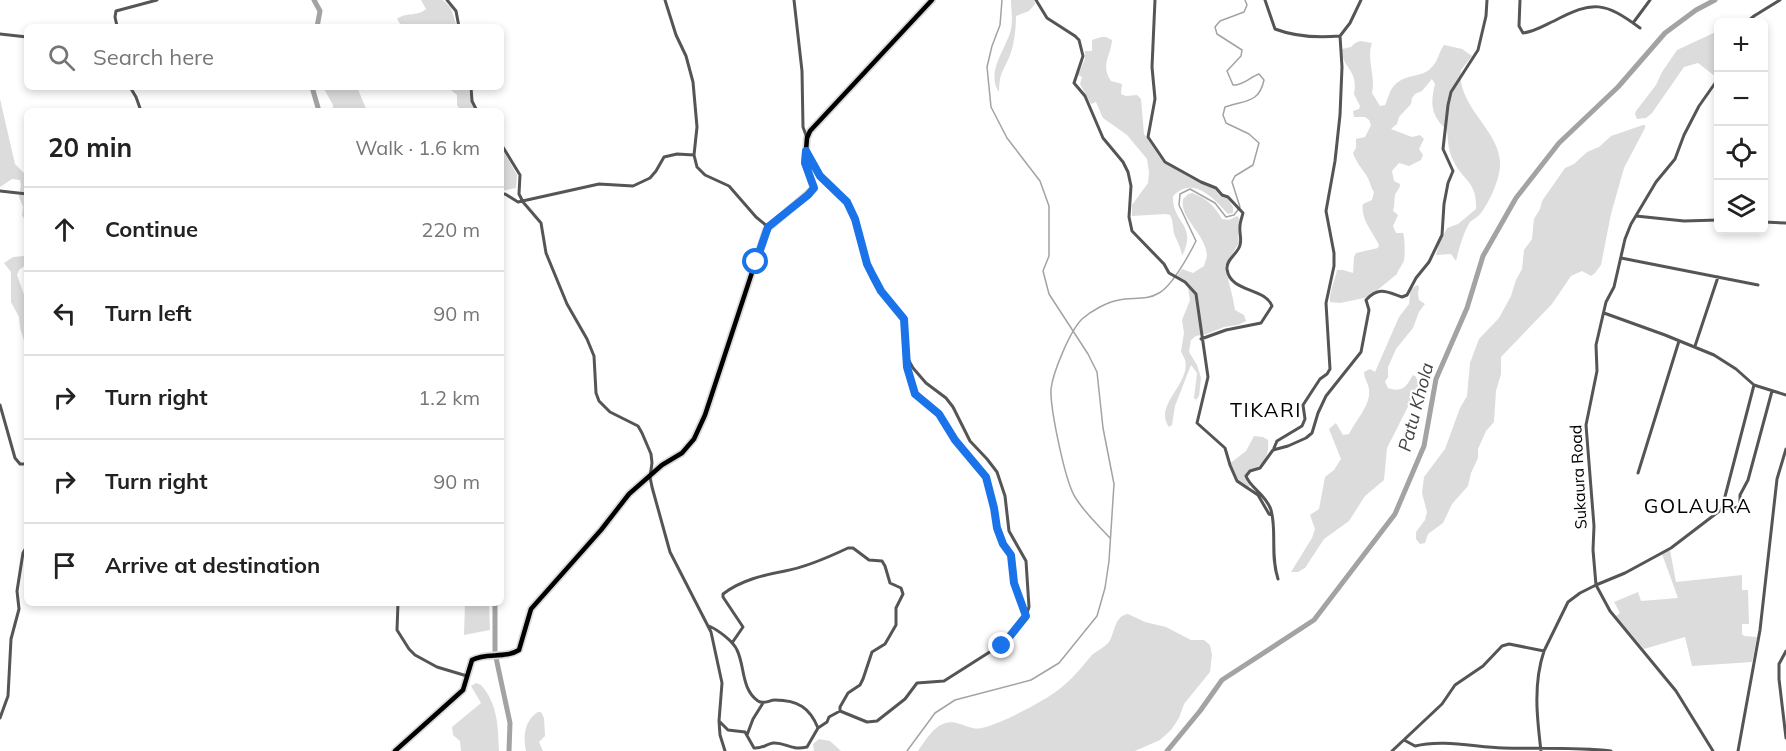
<!DOCTYPE html>
<meta charset="utf-8">
<style>
:root{--surface:#fff;--page:#f6f6f6;--text:#222;--muted:#767676;--line:#e0e0e0}
body{margin:0;font-family:Mulish,sans-serif;background:var(--page);color:var(--text)}
.controls{position:absolute;right:18px;top:18px;display:grid;overflow:hidden;border-radius:9px;box-shadow:0 3px 9px #0003}
.controls button{width:54px;height:54px;display:grid;place-items:center;padding:0;border:0;border-bottom:2px solid var(--line);background:var(--surface);color:var(--text);font:30px sans-serif}
.stop{position:absolute;width:18px;height:18px;margin:-14px;border:4px solid #1a73e8;border-radius:50%;background:#fff}
.stop.end{background:#1a73e8;border-color:#fff;box-shadow:0 2px 6px #0008}
.list{margin:0;padding:0;list-style:none}
h2{display:flex;justify-content:space-between;align-items:center;height:78px;margin:0;padding:0 24px;font-size:26px}
h2 small{font-size:20px;font-weight:400;color:var(--muted)}
.list li{display:grid;grid-template-columns:39px 1fr auto;gap:18px;align-items:center;box-sizing:border-box;height:84px;padding:0 24px;border-top:2px solid var(--line)}
.list b{display:block;font-size:22px;white-space:nowrap}
.list em{font-size:20px;font-style:normal;color:var(--muted)}
.icon{flex:none;width:33px;height:33px;fill:none;stroke:currentColor;stroke-width:2;stroke-linecap:round;stroke-linejoin:round}
.map{position:relative;flex:none;width:1786px;height:751px;overflow:hidden}
.search{position:absolute;background:var(--surface);box-shadow:0 3px 9px #0003;left:24px;top:24px;width:480px;height:66px;display:flex;align-items:center;gap:15px;box-sizing:border-box;padding:0 21px;border-radius:9px;color:var(--muted);font-size:22px}
.panel{position:absolute;background:var(--surface);box-shadow:0 3px 9px #0003;left:24px;top:108px;width:480px;height:498px;border-radius:9px}
.map>svg:first-child{display:block}
.green{fill:#dcdcdc}
.lines{fill:none;stroke-linecap:round;stroke-linejoin:round}
.stream{stroke:#a3a3a3;stroke-width:1.5}
.river{stroke:#a3a3a3;stroke-width:5}
.major-casing{stroke:#dbdbdb;stroke-width:8}
.minor{stroke:#555;stroke-width:3}
.major{stroke:#000;stroke-width:4.5}
.route{stroke:#1a73e8;stroke-width:8}
.labels{text-anchor:middle;stroke-width:4.5;stroke-linejoin:round;paint-order:stroke}
.street-label{font-size:16px;fill:#000;stroke:#fff}
.water-label{font-size:18px;font-style:italic;fill:#444;stroke:#fff}
.quarter-label{font-size:20px;letter-spacing:1.5px;fill:#000;stroke:#fff}
</style>
<div class="map">
<svg width="1786" height="751" viewBox="0 0 1786 751">
<rect width="100%" height="100%" fill="#fff"/>
<path class="green" d="M421 0H443L451 8 457 27H402L397 19C405 12 417 17 426 9Z
M1011 0H1034L1035 4 1029 11 1016 16C1016 29 1014 48 1008 60 1001 75 1000 73 999 92 985 72 1007 48 1011 29 1013 19 1011 9 1011 0Z
M1718 31V74L1716 77 1698 63 1684 67 1652 113 1646 118 1637 119 1635 114 1636 111 1656 85 1662 72 1677 50Z
M1101 37H1106L1112 40C1111 56 1100 65 1111 81L1122 84 1121 94 1126 96 1137 95 1141 99 1144 134 1159 156 1164 162 1190 178 1215 189 1220 196 1228 199 1233 207V213L1228 214C1214 199 1194 175 1173 196 1172 224 1198 224 1182 256 1181 248 1178 243 1175 236 1172 229 1174 222 1170 215L1165 214 1132 216V205L1148 183 1149 172 1147 159 1127 135 1103 118 1096 102 1091 104 1080 84 1082 77 1078 75 1085 59V51H1092V40Z
M1360 41 1372 43C1366 59 1376 76 1372 93L1380 106 1385 105C1388 99 1389 92 1393 87 1404 73 1421 78 1430 69 1439 61 1438 53 1444 45L1462 49 1472 56 1461 70C1456 105 1499 130 1500 162 1501 177 1490 201 1481 213 1478 217 1473 219 1470 222 1463 233 1459 249 1456 261L1451 254 1436 255 1439 244 1447 228 1458 224 1476 209C1477 181 1464 182 1454 162 1448 151 1448 141 1447 130 1431 116 1430 104 1435 84L1432 79 1422 91 1415 94 1412 98 1411 104 1399 117 1397 124 1391 129 1412 137 1420 135 1424 139 1419 149 1423 155 1421 160 1409 166 1399 163 1392 171 1394 181 1400 184C1400 189 1397 190 1395 195 1394 201 1395 205 1393 211L1398 215 1393 226 1396 233H1403C1405 237 1405 256 1404 260 1403 265 1398 269 1397 274L1369 297 1340 303 1330 302C1329 292 1335 281 1337 270H1343L1353 273 1354 257 1356 253 1378 248 1379 245C1373 232 1360 219 1363 204L1372 200 1374 192C1370 187 1370 180 1366 175 1361 167 1356 162 1353 153L1356 148V139L1365 137 1371 125 1369 120 1365 117H1354L1353 111 1359 109 1360 106 1354 94C1359 69 1341 68 1342 49L1351 47 1355 43Z
M323 87H357L367 111H333V105Z
M447 87H469L471 101 475 111 460 110 457 105V95Z
M0 99 15 164 27 176V225L22 215 23 207 19 197 21 185 20 180 12 179 0 187Z
M1643 125H1645V128L1624 168 1611 214 1601 265 1595 273 1591 276 1582 271 1571 276 1552 304 1501 357V374L1496 391 1494 422 1486 431 1478 449V458L1471 473 1468 486 1452 504 1443 523 1428 534 1425 543 1420 544 1416 539V532L1425 520 1427 512 1422 493 1424 477 1445 449 1460 408 1467 396 1470 363 1479 339 1499 318 1511 296 1516 280 1522 269 1524 250 1532 239 1534 219 1540 209 1542 201 1565 168 1574 164 1587 152 1599 147 1611 136Z
M501 147 517 175 516 188 501 191V177L503 174 501 168Z
M1192 193C1206 198 1215 206 1222 219L1229 220 1237 216 1239 218 1238 235 1239 243 1225 266C1228 281 1233 295 1235 310L1244 315 1246 321 1238 325 1224 327 1207 334 1196 336 1191 340 1189 352 1197 365 1201 378 1199 396 1196 400 1194 398 1197 373 1191 365 1175 406 1172 425 1169 427C1153 405 1191 384 1185 360 1184 357 1182 354 1181 351L1184 333 1182 320 1190 300 1187 282 1177 276 1182 269 1193 273 1204 266 1207 256C1206 233 1179 219 1183 199L1188 194Z
M27 250V264L19 270 17 275 26 300 27 350 20 328 19 317 11 302V272L4 263 13 257 24 256Z
M1418 285 1419 288 1418 293 1419 300 1425 304 1419 312 1413 328 1396 349 1388 367V377L1385 382 1388 388C1404 393 1406 386 1413 375L1416 377 1419 385 1387 448 1384 480 1365 496 1349 521 1324 539 1305 568 1298 572H1291L1312 538 1315 529 1310 515 1319 509 1325 477 1334 470 1341 459 1329 429 1336 423 1343 435 1349 434C1355 421 1371 405 1369 390 1369 384 1364 379 1364 372L1370 369 1375 372 1399 317 1409 304C1411 296 1407 289 1418 285Z
M1254 436 1263 437 1268 440C1270 459 1261 466 1245 475L1246 481 1250 485 1247 490 1236 482 1228 465 1246 451Z
M1670 550 1676 582 1742 575V590H1748L1749 624H1742V634L1744 636 1757 637 1752 662 1692 666 1685 637 1644 649 1616 616 1620 613 1614 602 1638 592 1641 601 1678 598 1662 554Z
M465 603H489L490 630 464 635Z
M1128 614 1145 622 1166 627 1191 640H1204L1210 645 1212 655 1210 672 1184 704 1179 718 1171 730 1160 740 1135 751H918C928 737 939 716 960 724 968 726 973 730 982 728 1001 724 1031 707 1048 697 1067 685 1077 673 1091 656 1096 651 1104 648 1109 642 1115 633 1114 616 1128 614Z
M476 683 481 685C498 704 498 727 499 751H461L460 741 453 735 452 727 481 703 471 686Z
M538 712H541L544 718 545 736 539 742 543 751H526C523 736 524 721 538 712Z
M819 739 830 741 841 751H814L813 744Z"/>
<g class="lines">
<path class="stream" d="M1110 538C1098 525 1084 512 1075 497 1065 481 1050 408 1051 389 1053 372 1070 331 1082 319 1091 311 1107 302 1119 300 1133 297 1146 301 1159 293 1172 286 1189 255 1196 241L1179 205 1180 194 1190 189 1215 203 1226 217 1234 215 1240 207 1232 182 1235 176 1253 165 1259 143 1249 134 1226 123 1223 115 1225 107C1244 100 1259 104 1264 80L1259 74C1250 77 1243 86 1233 85L1227 71 1241 56 1242 50 1217 34 1215 27 1220 21 1244 12 1247 5 1245 0
M907 751 935 713 955 700 1031 680 1059 663 1097 616 1105 588 1109 561 1114 484 1103 428 1097 372 1088 354 1049 294 1043 271 1049 256V206L1040 181 1007 138 991 107 987 67 992 46 1000 25 1002 0"/>
<path class="river" d="M314 0 320 11 317 27
M312 87 319 111
M495 603V653L510 723 509 751
M1167 751 1200 711 1222 680 1314 620 1395 514 1424 446 1436 379 1467 308 1483 256 1516 198 1559 143 1618 87 1665 33 1696 10 1715 0"/>
<g class="major-casing">
<path id="major" d="M395 751 463 690 472 660C486 652 505 659 519 650L531 609 601 530 629 494 662 465 682 453 694 439 705 415 766 230 814 188 805 163 807 138 810 131 932 0"/>
</g>
<path class="minor" d="M447 0 456 11 459 27
M665 0 676 35 686 56 693 82 697 127 694 155 697 167 705 175 729 186 756 217 768 227
M794 0 802 71 803 127 807 138
M1036 0 1047 18 1075 36 1079 40 1083 56 1074 83 1085 96 1103 138 1123 162 1128 172 1131 186 1129 217 1132 231 1164 264 1169 273 1185 282 1196 294 1208 377 1197 423 1225 448 1230 465 1237 481 1258 495 1269 514 1272 515
M1155 0 1152 67 1155 99 1148 137 1165 162 1201 182 1216 188 1222 195 1228 197 1243 213C1242 217 1240 222 1240 226 1239 233 1242 239 1240 245 1238 254 1226 259 1227 269 1230 293 1265 287 1272 306L1261 323 1226 330 1201 339
M1265 0 1275 29C1296 37 1317 38 1340 36
M1520 0 1519 26 1523 33C1534 32 1545 25 1554 21 1593 0 1605 2 1640 28
M1747 22 1754 16 1780 0
M1633 23 1650 0
M108 27 117 26 115 17 116 11 157 0
M0 34 27 37
M130 87 136 97 141 111
M471 87 472 101 477 111
M501 144 520 175 519 194 523 202 541 223 546 253 567 304 587 339 594 356 596 393 599 401 610 412 638 426 642 433 651 454 652 463 650 477 652 487 670 552 711 632 722 683 719 721 720 735 725 751
M0 191 27 194
M501 194H505L518 202 599 184 633 186 650 178 656 171 664 157 677 154 694 155
M1636 216 1684 221 1718 220
M1764 222 1786 223
M1621 258 1758 285
M1604 313 1665 335 1714 355 1736 369 1754 385 1786 395
M1695 346 1718 277
M907 361V367L915 394 939 415 955 440 986 477 994 508 997 528 1003 544 1011 555 1014 583 1026 615
M0 405 15 458 20 464H27
M1274 448 1277 441 1302 426 1305 419 1303 405 1320 379 1327 374 1330 369 1326 303 1334 266V253L1326 211 1335 161 1340 115 1342 67 1340 36 1350 23 1361 0
M1638 473 1679 341
M1722 508 1754 385
M1278 579C1270 555 1277 531 1271 510 1266 494 1250 488 1246 476L1250 471 1260 468 1273 450 1288 446 1306 438 1312 433 1318 413 1326 396 1361 352 1369 310 1366 300C1379 286 1387 292 1402 297L1407 295 1416 278 1429 262 1442 235 1444 204 1448 183 1453 171 1443 149 1448 105 1451 92 1478 50 1486 16 1487 0
M398 603 397 630 409 649 415 655 437 667 467 676
M709 626C718 630 733 641 737 650 745 666 741 689 758 701 764 705 769 700 775 700 798 700 810 708 818 728
M732 643 743 627 723 597V594C741 580 764 575 785 571 807 567 829 557 848 548H853L869 560 882 561 885 566 890 583 901 588 903 594 896 608V625L885 644 872 652 863 679 860 685 848 693 840 707V711
M1786 651 1779 664V679L1786 738
M0 718 8 696 11 639 19 609 17 591 23 553 27 546
M719 721 728 730 745 732 754 748C762 749 766 744 773 743 786 742 790 751 807 747L818 728 827 722 829 717 840 711 867 722 877 721 905 699 917 683 944 681 1007 641 1016 628 1025 619 1029 607 1026 561 1009 531 1005 496 997 472 987 459 970 441 953 407 946 398 926 383 913 368 908 359 904 319 881 291 873 277 851 209 835 188 820 175 807 153
M747 735 753 719 763 703
M1404 740 1415 746C1442 739 1475 747 1503 748 1539 749 1576 747 1611 751
M1392 751 1442 704 1455 685 1483 666 1502 646 1509 644 1544 651 1568 602 1580 593 1596 585 1593 550 1594 526 1586 425 1597 371 1596 345 1606 302 1614 287 1625 239 1631 224 1656 182 1675 159 1684 135 1699 106 1718 79
M1541 751C1537 718 1533 684 1544 651
M1713 751 1676 691 1610 611 1596 585 1625 573 1671 548 1722 509 1740 507V495L1748 480 1772 391
M1738 751 1760 630 1777 479 1786 449"/>
<use href="#major" class="major"/>
</g>
<g class="lines">
<path class="route" d="M756 262 768 227 808 195 814 188 805 163 806 151 820 176 847 202 855 219 867 264 873 276 881 291 904 319 907 367 915 394 939 414 955 440 986 477 994 508 997 528 1003 544 1011 555 1014 583 1026 616 1002 646"/>
</g>
<g class="labels">
<g class="street-label">
<text transform="translate(1578 477) rotate(-93)" y="6">Sukaura Road</text>
</g>
<g class="water-label">
<text transform="translate(1416 407) rotate(-75)" y="6">Patu Khola</text>
</g>
<g class="quarter-label">
<text x="1266" y="417">TIKARI</text>
<text x="1698" y="513">GOLAURA</text>
</g>
</g>
</svg>
<div class="controls">
<button>+</button>
<button>−</button>
<button><svg class="icon" aria-label="locate" viewBox="0 0 24 24"><circle cx="12" cy="12" r="6"/><path d="M12 2v4M12 18v4M2 12h4M18 12h4"/></svg></button>
<button><svg class="icon" aria-label="layers" viewBox="0 0 24 24"><path d="M12 4l9 5-9 5-9-5zM3 14l9 5 9-5"/></svg></button>
</div>
<div class="stop" style="left:756px;top:262px"></div>
<div class="stop end" style="left:1002px;top:646px"></div>
<div class="search"><svg class="icon" aria-label="search" viewBox="0 0 24 24"><circle cx="10" cy="10" r="6"/><path d="M15 15l6 6"/></svg>Search here</div>
<section class="panel">
<h2>20 min<small>Walk · 1.6 km</small></h2>
<ul class="list">
<li><svg class="icon" aria-label="ahead" viewBox="0 0 24 24"><path d="M12 20V5M6 11l6-6 6 6"/></svg><div><b>Continue</b></div><em>220 m</em></li>
<li><svg class="icon" aria-label="left" viewBox="0 0 24 24"><path d="M17 20v-9H6M10 6l-5 5 5 5"/></svg><div><b>Turn left</b></div><em>90 m</em></li>
<li><svg class="icon" aria-label="right" viewBox="0 0 24 24"><path d="M7 20v-9h11M14 6l5 5-5 5"/></svg><div><b>Turn right</b></div><em>1.2 km</em></li>
<li><svg class="icon" aria-label="right" viewBox="0 0 24 24"><path d="M7 20v-9h11M14 6l5 5-5 5"/></svg><div><b>Turn right</b></div><em>90 m</em></li>
<li><svg class="icon" aria-label="arrive" viewBox="0 0 24 24"><path d="M6 21V4h12l-3 4 3 4H6"/></svg><div><b>Arrive at destination</b></div></li>
</ul>
</section>
</div>
